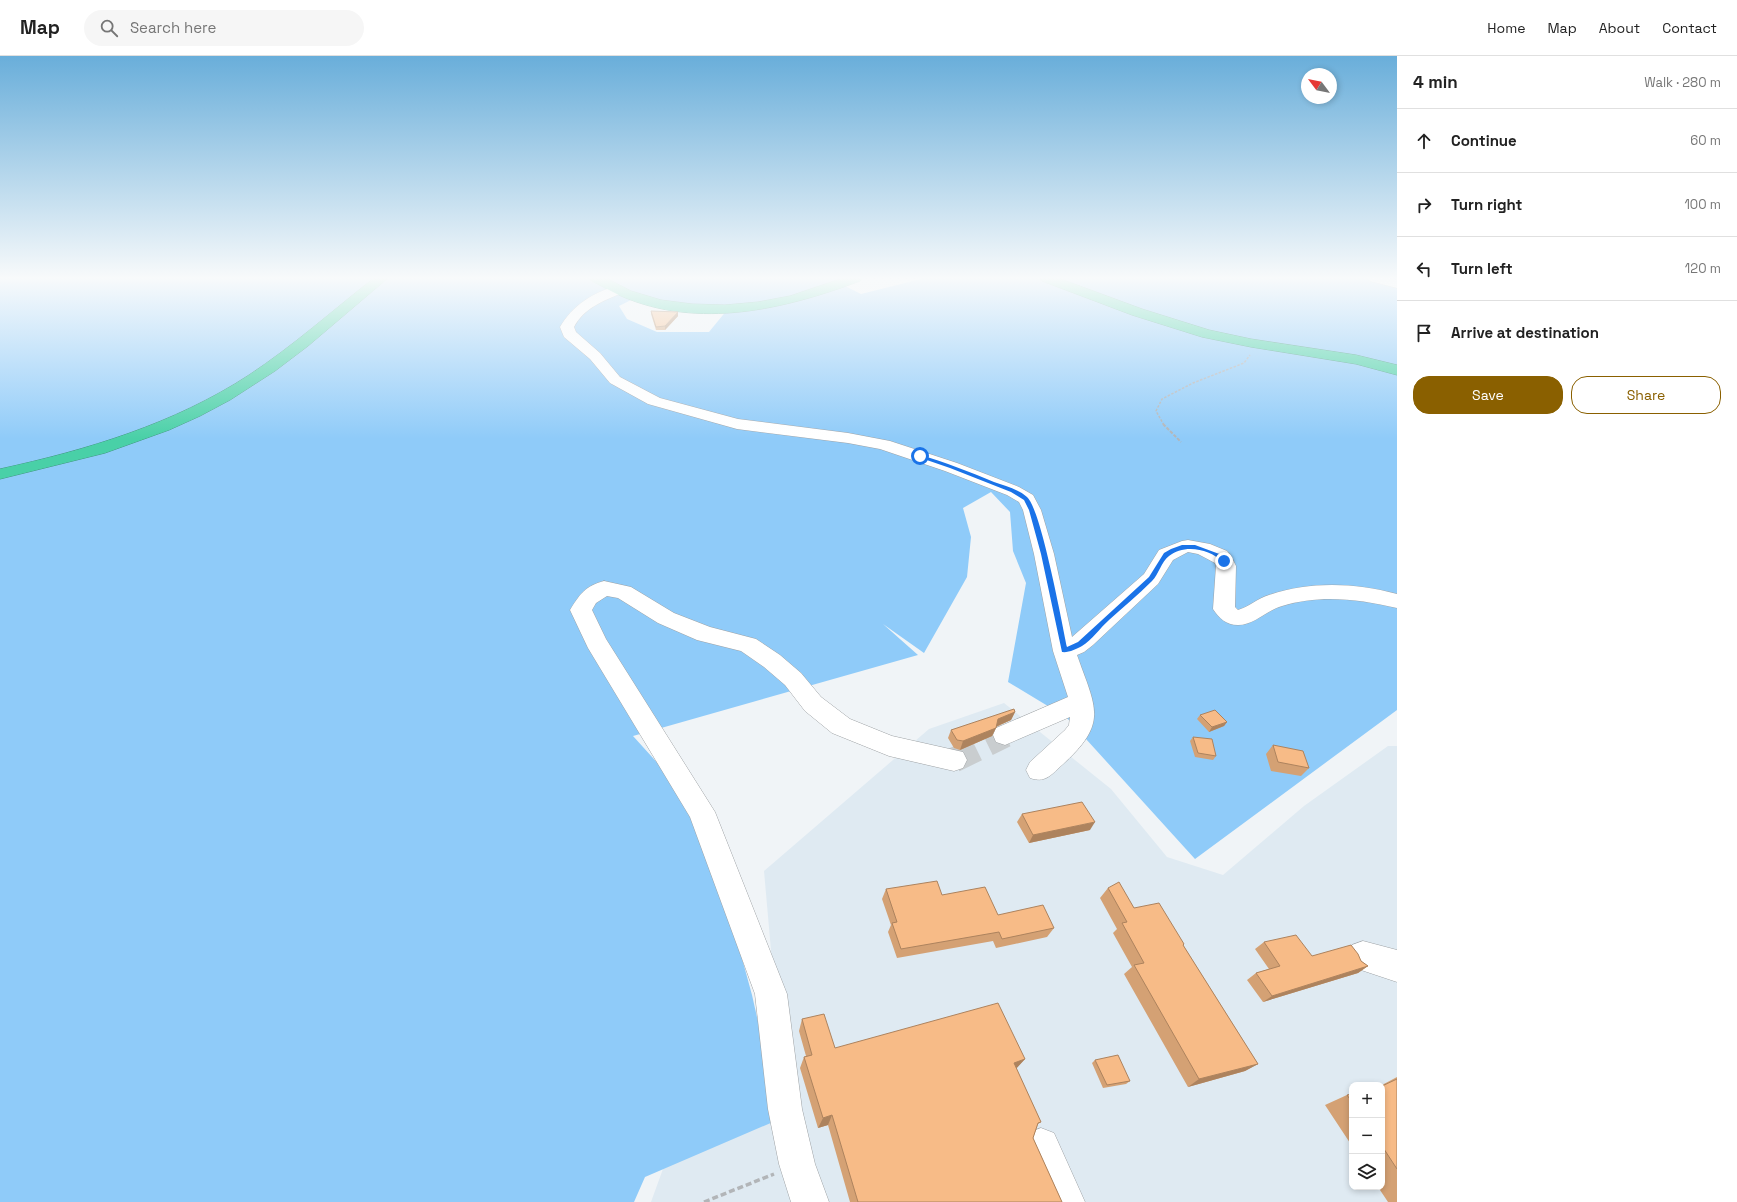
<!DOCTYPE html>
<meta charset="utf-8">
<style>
:root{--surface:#fff;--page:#f6f6f6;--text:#222;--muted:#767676;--line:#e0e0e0;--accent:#8a6000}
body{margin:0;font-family:"Space Grotesk",sans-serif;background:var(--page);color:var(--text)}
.controls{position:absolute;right:12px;bottom:12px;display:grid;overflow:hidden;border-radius:8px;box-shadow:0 2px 6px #0003}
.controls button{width:36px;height:36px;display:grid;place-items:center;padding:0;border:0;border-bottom:1px solid var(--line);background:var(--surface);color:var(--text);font:20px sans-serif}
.compass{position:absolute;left:1301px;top:12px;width:36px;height:36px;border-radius:50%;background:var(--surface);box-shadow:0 2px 6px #0003;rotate:302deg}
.stop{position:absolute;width:12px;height:12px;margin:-9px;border:3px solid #1a73e8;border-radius:50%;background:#fff}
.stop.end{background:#1a73e8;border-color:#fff;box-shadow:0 1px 4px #0008}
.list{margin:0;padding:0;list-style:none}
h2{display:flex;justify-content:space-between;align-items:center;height:52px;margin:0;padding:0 16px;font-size:17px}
h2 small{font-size:13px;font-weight:400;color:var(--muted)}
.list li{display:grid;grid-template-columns:26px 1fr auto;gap:12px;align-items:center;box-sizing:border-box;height:64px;padding:0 16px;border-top:1px solid var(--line)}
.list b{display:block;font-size:15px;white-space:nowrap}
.list em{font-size:13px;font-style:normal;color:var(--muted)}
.actions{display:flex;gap:8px;padding:12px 16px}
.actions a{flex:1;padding:9px 0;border:1px solid var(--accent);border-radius:16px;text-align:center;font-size:14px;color:var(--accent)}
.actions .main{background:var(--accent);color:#fff}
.icon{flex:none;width:22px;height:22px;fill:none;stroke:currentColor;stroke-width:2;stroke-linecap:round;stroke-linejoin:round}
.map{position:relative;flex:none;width:1397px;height:1146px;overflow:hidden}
header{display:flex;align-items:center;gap:24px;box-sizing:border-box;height:56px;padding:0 20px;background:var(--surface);border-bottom:1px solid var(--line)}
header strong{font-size:19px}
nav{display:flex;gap:22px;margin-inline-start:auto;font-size:14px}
.search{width:280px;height:36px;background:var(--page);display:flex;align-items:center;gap:10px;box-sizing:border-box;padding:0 14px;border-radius:22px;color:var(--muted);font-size:15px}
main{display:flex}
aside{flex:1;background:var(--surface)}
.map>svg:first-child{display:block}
.built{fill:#dfeaf2;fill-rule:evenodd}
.green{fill:#8fcbf9;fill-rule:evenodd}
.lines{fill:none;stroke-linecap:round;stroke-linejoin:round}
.minor-tunnel{stroke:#c9cdcf;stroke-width:25;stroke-dasharray:25 12;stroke-linecap:butt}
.minor-casing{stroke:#9ea2a5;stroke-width:1}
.highway-casing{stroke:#40987e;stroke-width:1}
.path-far2{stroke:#b2b5b8;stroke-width:1.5;stroke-dasharray:2.5 1.5;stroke-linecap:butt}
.path-far1{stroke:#b2b5b8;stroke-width:2;stroke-dasharray:3.5 1.5;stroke-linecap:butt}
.path{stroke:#b2b5b8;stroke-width:3.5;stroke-dasharray:6 3;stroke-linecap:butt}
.minor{fill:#fff;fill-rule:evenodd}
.highway{fill:#49d0a7;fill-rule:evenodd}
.wall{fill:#d4a174}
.shaded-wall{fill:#ad835e}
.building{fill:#f7bb87;stroke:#ad835e}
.route{fill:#1a73e8}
</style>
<header>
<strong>Map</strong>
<div class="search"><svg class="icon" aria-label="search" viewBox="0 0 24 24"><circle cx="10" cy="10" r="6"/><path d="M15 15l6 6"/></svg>Search here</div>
<nav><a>Home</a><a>Map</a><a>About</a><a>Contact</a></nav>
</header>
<main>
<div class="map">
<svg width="1397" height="1146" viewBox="0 0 1397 1146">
<rect width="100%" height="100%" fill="#f0f4f7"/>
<path class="built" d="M1004 647 1111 733 1167 801 1223 819 1304 750 1388 690H1397V1146H651L663 1113 785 1053 764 815 929 673ZM1352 1029H1382V1131H1352Z"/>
<path class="green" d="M0 222H856L841 228 861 238 925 222H1397V654L1195 803 1066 661 1008 626 1026 527 1013 495 1010 456 991 436 963 452 971 481 967 521 924 597 883 568 918 599 633 680 702 756 752 939 780 1063 645 1121 634 1146H0ZM637 241 727 254 709 276H657L627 263 619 250Z"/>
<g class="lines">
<path class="minor-tunnel" d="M954 704 1005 679"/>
<g class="minor-casing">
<path id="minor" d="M1368 222H1390L1397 224V232L1370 225Z
M617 230 622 231 623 234 622 237C603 245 584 252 574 271L576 276 600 297 620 321 660 342 738 363 848 377 890 385 957 407 1019 431 1033 439 1041 454 1054 498 1072 581 1144 518 1159 494 1182 485 1188 484 1210 488 1227 495 1231 500 1236 510 1235 551 1238 554C1249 551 1258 542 1269 539 1312 525 1354 527 1397 538V552C1359 543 1320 538 1282 550 1267 554 1254 569 1238 569 1226 569 1219 562 1213 553L1216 510 1215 507 1198 498 1188 496 1173 504 1158 528 1093 589 1084 596 1077 599C1096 653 1109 667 1061 710 1050 720 1045 727 1030 722L1026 714 1030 706 1065 674 1069 669 1070 661 1005 689 996 686 993 679 996 672 1068 641 1053 595 1034 498 1023 454 1019 446 1007 439 945 415 880 393 848 387 737 373 648 348 610 327 590 303 564 281 560 271C572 250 593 236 617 230Z
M604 525 631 531 674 557 710 571 756 583 780 599 801 617 821 641 850 663 892 680 963 696 967 704 963 712 954 715 889 700 832 677 805 655 785 629 764 611 741 595 697 584 658 567 618 542 607 540 596 547 592 554 606 583 715 756 787 938 802 1053 815 1108 829 1146H791L779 1108 768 1053 755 938 690 761 588 592 570 554C580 538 585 530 604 525Z
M1363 885 1397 894V926L1352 911 1348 900 1352 889Z
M1041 1072 1054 1077 1085 1146H1047L1023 1090 1028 1077Z"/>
</g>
<g class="highway-casing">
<path id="highway" d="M374 222H388L308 290 275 315 230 344 200 360 169 374 105 397 0 423V413C87 394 174 368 249 319 293 290 332 255 374 222Z
M590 222H606L631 235 661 244 692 248 725 249 758 246 790 240 843 222H862L860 225C785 253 699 274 621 240 611 235 601 230 592 225Z
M1040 222H1058L1142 253 1209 274 1251 283 1356 299 1397 309V319L1356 308 1251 291 1202 281 1132 259 1042 225Z"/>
</g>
<path class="path-far2" d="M1164 369 1156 355 1162 343 1193 327 1244 307 1250 299"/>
<path class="path-far1" d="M1163 368 1181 386"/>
<path class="path" d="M704 1146 774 1118"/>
<use href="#minor" class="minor"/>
<use href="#highway" class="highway"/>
</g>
<path class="wall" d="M651 255 678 260 665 274H656L651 258Z
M1015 656 1011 664 996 671 992 680 960 694 954 692 948 682 951 674Z
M1200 659 1227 666 1224 670 1209 676 1197 663Z
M1193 681 1216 700 1213 704 1195 701 1190 685Z
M1273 689 1309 712 1301 720 1271 715 1266 698Z
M1022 758 1090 774 1029 787 1017 766Z
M1108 832 1134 852 1184 888 1183 889 1258 1008 1245 1015 1188 1031 1124 918 1132 911 1113 877 1117 873 1100 842Z
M886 833 1054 872 1047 881 996 892 993 885 897 902 888 876 891 869 882 843Z
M1264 886 1312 900 1361 905 1368 910 1358 917 1263 946 1247 924 1256 917 1269 913 1255 893Z
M802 963 835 992 1025 1003 1016 1012 1041 1066 1038 1068 1033 1082 1062 1146H850L828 1069 818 1072 800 1012 804 1001 806 1000 799 975Z
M1095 1004 1130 1025 1126 1028 1103 1032 1092 1007Z
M1397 1021V1146H1388L1378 1131H1382V1029Z
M1352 1038V1090L1325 1049 1347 1039Z"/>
<path class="shaded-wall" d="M678 256V260L665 274V270Z
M1015 656 1011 664 995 671 998 663Z
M1227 666 1224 670 1209 676 1212 671Z
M996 672 992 680 960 694 963 685Z
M1095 766 1090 774 1029 787 1033 779Z
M1368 910 1358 917 1263 946 1272 940Z
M1025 1003 1015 1014 1014 1007Z
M1258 1008 1245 1015 1188 1031 1199 1023Z
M832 1059 828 1069 818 1072 823 1062Z"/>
<path class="building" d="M651 255 678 256 665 270 656 271Z
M1014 653 1015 656 998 663 996 672 963 685 957 684 951 674Z
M1215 654 1227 666 1212 671 1200 659Z
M1193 681 1212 683 1216 700 1198 697Z
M1273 689 1303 695 1309 712 1278 706Z
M1082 746 1095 766 1033 779 1022 758Z
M937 825 942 839 985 831 998 859 1043 849 1054 872 1002 883 999 876 901 893 892 867 897 866 886 833Z
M1119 826 1134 852 1159 847 1184 888 1183 889 1258 1008 1199 1023 1134 909 1144 907 1122 867 1127 866 1108 832Z
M1296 879 1312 900 1351 889 1358 898 1361 905 1368 910 1272 940 1256 917 1280 910 1264 886Z
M998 947 1025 1003 1014 1007 1041 1066 1038 1067 1033 1082 1062 1146H858L832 1059 823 1062 804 1001 812 999 802 963 824 958 835 992Z
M1118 999 1130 1025 1107 1029 1095 1004Z
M1397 1023V1113L1382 1090V1030Z
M1352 1038V1046L1347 1039Z"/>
<linearGradient id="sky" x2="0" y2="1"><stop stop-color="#69aeda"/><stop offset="0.58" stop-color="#f8fafb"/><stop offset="1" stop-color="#f8fafb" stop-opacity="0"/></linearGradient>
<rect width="1397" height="383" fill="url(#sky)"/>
<path class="route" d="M920 399C945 406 970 416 994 426 1005 430 1018 433 1027 441 1041 453 1062 567 1067 591L1078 586 1149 521 1164 497 1171 493 1182 489H1195L1222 499 1227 505 1222 506C1210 492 1183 488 1169 500 1161 506 1159 518 1152 525 1138 539 1123 551 1109 564 1100 572 1092 584 1082 590 1077 593 1068 597 1062 596L1041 498 1029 454 1024 444 1011 436 950 412 918 401 917 400Z"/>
</svg>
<div class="controls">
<button>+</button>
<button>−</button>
<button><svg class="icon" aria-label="layers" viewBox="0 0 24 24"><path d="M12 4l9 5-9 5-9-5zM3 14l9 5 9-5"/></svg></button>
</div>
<svg class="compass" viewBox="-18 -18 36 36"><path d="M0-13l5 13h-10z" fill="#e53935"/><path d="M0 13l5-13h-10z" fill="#767676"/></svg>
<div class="stop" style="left:920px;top:400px"></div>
<div class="stop end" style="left:1224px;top:505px"></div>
</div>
<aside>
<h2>4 min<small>Walk · 280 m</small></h2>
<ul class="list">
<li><svg class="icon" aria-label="ahead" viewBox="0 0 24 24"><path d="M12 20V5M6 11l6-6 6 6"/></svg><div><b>Continue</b></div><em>60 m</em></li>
<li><svg class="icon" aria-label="right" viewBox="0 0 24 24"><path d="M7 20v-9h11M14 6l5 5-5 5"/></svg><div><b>Turn right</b></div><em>100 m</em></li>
<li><svg class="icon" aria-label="left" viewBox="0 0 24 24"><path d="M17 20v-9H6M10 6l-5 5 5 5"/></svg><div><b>Turn left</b></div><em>120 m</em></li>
<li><svg class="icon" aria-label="arrive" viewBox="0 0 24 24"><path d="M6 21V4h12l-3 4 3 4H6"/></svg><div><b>Arrive at destination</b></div></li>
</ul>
<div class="actions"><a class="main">Save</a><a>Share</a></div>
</aside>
</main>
